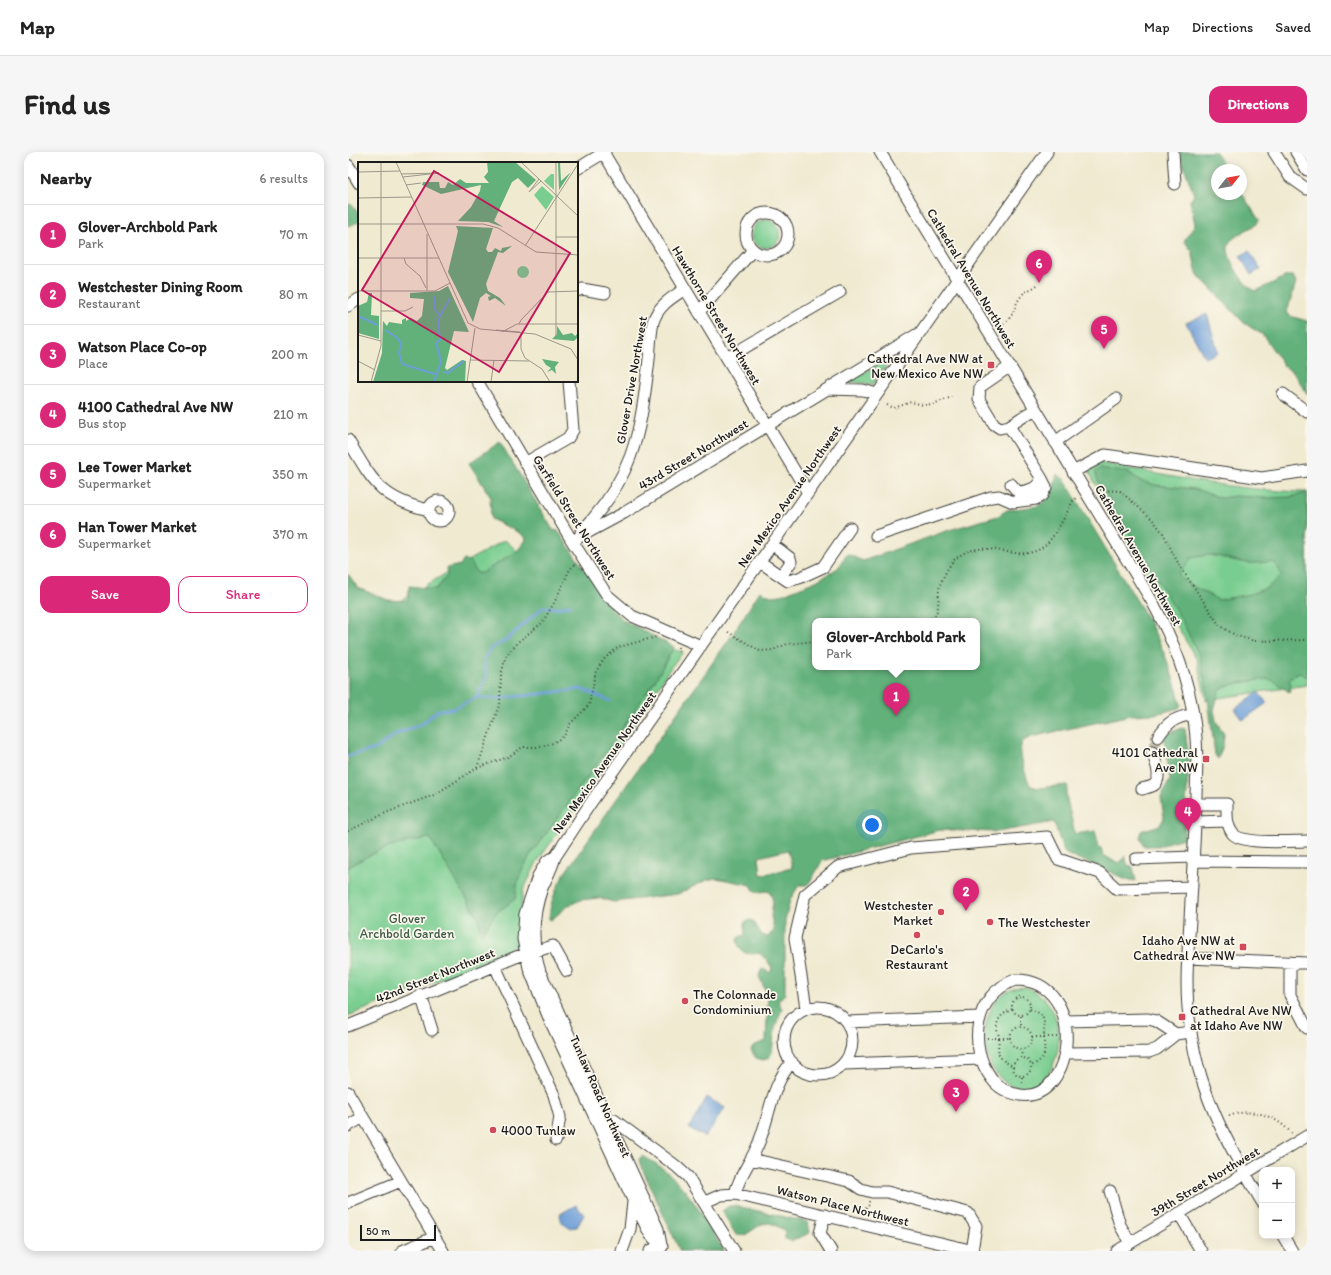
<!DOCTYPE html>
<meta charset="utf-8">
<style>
:root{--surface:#fff;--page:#f6f6f6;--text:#222;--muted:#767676;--line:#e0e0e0;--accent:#db2777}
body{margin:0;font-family:Itim,sans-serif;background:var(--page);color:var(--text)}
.controls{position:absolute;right:12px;bottom:12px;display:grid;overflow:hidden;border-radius:8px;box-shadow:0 2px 10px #0003}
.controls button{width:36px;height:36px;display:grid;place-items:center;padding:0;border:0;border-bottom:1px solid var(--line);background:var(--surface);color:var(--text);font:20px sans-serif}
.compass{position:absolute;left:863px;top:12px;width:36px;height:36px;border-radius:50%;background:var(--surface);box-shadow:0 2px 10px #0003;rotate:59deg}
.scale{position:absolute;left:12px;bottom:10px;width:76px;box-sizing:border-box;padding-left:4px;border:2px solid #1c1c1c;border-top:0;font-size:11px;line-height:14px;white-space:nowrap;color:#1c1c1c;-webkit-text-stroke:3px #fbf7ec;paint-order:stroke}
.you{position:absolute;left:524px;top:673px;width:14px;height:14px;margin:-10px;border:3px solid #fff;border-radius:50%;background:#1a73e8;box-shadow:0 0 0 6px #1a73e833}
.badge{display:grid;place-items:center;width:26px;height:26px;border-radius:50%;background:var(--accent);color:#fff;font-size:13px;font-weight:700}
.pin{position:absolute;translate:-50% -33px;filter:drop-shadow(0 1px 2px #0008)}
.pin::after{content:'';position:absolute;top:21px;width:14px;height:12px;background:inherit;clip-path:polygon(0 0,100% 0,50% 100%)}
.popup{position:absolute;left:464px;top:466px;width:168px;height:52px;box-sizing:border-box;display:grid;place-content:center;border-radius:8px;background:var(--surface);filter:drop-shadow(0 1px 3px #0005);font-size:13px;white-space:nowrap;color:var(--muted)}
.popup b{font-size:15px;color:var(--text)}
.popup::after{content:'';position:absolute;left:50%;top:100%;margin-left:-8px;border:8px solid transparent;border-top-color:var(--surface)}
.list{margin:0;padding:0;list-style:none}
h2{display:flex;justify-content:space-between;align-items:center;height:52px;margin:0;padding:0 16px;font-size:17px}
h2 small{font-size:13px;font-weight:400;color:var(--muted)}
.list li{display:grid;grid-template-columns:26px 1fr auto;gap:12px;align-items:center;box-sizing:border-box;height:60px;padding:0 16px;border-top:1px solid var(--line)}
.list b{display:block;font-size:15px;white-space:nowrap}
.list p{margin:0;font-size:13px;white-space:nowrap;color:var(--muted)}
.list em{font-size:13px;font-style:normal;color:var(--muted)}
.actions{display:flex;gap:8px;padding:12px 16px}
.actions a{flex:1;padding:9px 0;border:1px solid var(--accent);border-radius:12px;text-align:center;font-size:14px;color:var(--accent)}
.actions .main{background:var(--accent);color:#fff}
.map{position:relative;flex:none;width:959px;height:1099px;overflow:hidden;border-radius:12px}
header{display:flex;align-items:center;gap:24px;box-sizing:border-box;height:56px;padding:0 20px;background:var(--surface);border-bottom:1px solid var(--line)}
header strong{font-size:19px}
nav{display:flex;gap:22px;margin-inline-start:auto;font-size:14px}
.intro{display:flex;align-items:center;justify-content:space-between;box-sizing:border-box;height:96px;padding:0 24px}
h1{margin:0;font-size:28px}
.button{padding:10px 18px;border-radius:12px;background:var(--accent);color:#fff;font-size:14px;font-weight:700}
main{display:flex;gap:24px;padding:0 24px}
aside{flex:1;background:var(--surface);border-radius:12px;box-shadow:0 2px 10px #0003}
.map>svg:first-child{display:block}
.green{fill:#79cd90;stroke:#4a7456}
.forest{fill:#62b07a;stroke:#3f664b;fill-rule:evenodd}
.water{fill:#6c9ed7;stroke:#445d7a}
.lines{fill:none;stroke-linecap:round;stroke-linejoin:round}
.stream{stroke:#6c9ed7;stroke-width:3}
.minor-tunnel{stroke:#c6c1ad;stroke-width:11;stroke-dasharray:11 5.5;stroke-linecap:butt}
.minor-casing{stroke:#3c3b37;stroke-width:13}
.path{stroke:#3c3b37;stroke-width:2;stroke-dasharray:1 3;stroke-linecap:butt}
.minor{stroke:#fff;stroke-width:11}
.poi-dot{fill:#d1495b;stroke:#fbf7ec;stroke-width:1.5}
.labels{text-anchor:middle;stroke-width:3.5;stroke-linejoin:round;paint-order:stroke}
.street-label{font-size:13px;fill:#1c1c1c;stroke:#fbf7ec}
.poi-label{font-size:13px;fill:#1c1c1c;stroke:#fbf7ec;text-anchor:end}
.park-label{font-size:13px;fill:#3d5a45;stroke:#fbf7ec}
.inset-river{fill:none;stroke:#6c9ed7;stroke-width:2}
.inset-road{fill:none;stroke:#9b9889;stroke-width:1}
.view{fill:#c2185b;fill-opacity:0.15;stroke:#c2185b;stroke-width:2}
.inset-edge{fill:none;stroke:#1c1c1c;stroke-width:2}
</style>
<header>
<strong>Map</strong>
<nav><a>Map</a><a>Directions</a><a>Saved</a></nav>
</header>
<div class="intro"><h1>Find us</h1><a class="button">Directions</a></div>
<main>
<aside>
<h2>Nearby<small>6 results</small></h2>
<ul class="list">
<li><span class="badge">1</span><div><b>Glover-Archbold Park</b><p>Park</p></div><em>70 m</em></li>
<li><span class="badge">2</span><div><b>Westchester Dining Room</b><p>Restaurant</p></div><em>80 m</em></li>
<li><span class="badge">3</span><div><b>Watson Place Co-op</b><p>Place</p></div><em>200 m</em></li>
<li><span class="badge">4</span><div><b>4100 Cathedral Ave NW</b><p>Bus stop</p></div><em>210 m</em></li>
<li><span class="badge">5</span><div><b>Lee Tower Market</b><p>Supermarket</p></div><em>350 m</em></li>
<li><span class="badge">6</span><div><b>Han Tower Market</b><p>Supermarket</p></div><em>370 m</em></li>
</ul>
<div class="actions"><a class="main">Save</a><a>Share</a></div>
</aside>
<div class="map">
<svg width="959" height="1099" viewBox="0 0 959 1099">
<rect width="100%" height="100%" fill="#fbf7ec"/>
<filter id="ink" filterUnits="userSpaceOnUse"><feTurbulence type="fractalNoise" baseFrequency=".025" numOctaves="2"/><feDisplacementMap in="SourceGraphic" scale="8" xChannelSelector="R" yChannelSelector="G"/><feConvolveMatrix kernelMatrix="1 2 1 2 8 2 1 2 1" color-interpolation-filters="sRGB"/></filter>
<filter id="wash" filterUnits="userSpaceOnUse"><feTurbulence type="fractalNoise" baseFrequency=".012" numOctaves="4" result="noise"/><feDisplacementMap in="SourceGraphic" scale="16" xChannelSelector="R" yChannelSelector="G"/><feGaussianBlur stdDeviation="0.9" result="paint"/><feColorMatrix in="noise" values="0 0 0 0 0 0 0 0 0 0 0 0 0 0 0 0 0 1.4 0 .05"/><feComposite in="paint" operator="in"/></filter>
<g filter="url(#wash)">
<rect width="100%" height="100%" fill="#f0ead1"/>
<path class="green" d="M404 82a14 14 0 1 1 28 0a14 14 0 1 1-28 0Z
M546 203 525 232 502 230 501 229Z
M753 311C821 324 889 339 959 340V533L858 548 849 508 762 359 740 318Z
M157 388 236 460 278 485 335 500 323 515 272 594 189 710 175 739 169 793 163 797 109 821 0 864V431L29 463 105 417Z
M677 835C712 846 719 890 702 919 697 927 689 933 680 935 629 944 618 837 677 835Z"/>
<path class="forest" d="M831 0H868L879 18H869V42H893V40L911 68 909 72C903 76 884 85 881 91 875 102 896 136 908 139L939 124H945L948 130 939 160 942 164 959 169V242L946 221 936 214 915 183 896 171 849 122 844 99 836 89 847 72 842 49 846 43Z
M0 52 4 53 11 62V70L0 74Z
M152 290 205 378 210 379 263 456 275 468 326 495 308 527 261 596 181 705 170 728 167 747 148 761 133 783 131 767 82 686C54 690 24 699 0 716V422L10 436 40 448 60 449 61 434 88 437 99 424V416L112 413 116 408 122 409 129 421H134L169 399 178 388 177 385 170 380 143 367 142 344 121 311Z
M751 317 780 320 793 329 808 333 847 337 873 346 887 344 921 346 942 345 959 341V525L952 521 941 526 943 535 941 540 926 529 918 527 891 531 876 535 871 539 866 558 868 569 876 582 875 593 870 607 867 603 859 539 851 503 833 467 750 329 747 320ZM859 403C873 404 886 409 899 411 908 412 918 409 927 411L934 423 919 436 902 442 870 448C857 440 842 434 831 424L832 419 838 414 843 406Z
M709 322 716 327 798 464C814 493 825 521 833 553L831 556 807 562 783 563 683 585C680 587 674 588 673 593 671 600 678 628 683 634L691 636 718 633 720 634 718 643 727 682 747 679 751 695 753 696 755 703 769 711 773 710 777 704 780 714 785 715 788 729 776 727 759 718 718 702 715 698 706 670 649 680 592 678 474 709 464 727 459 733H451L442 748 437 769V842L430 849 434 857 427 875 424 900 421 906 415 908 408 906 403 898 405 894 418 889 420 844 411 824 413 818 415 817 422 821 424 816 419 808 411 801C399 803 392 802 389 788L391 785 397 783 396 771 402 768 405 769 414 783 420 785 426 778 423 764 425 749 422 740C417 738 412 741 407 740L403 733 368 726 359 728 330 742 266 750 250 746 233 748 221 753 203 768 201 767C202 750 208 737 216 722L384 483 412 439 423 444 433 443 468 429 490 416 499 402 515 409 601 378 650 364 659 358 690 354 703 344ZM467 469H629V515H467ZM440 698 444 716 413 723 411 705Z
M834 576 837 577 841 608 836 686 821 690 813 694H796L792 685 793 679 812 673 816 666 813 645 822 628 816 586 819 582Z
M294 1004C334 1022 354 1063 376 1099H332L292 1012 291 1007Z
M381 1054H388L460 1070 462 1081 443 1089 437 1087V1079C436 1078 423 1071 422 1071L414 1072 397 1083H388L374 1059Z"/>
<path class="water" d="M901 99 913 117 903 123 892 104Z
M859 162 870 200 857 206 838 171Z
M910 540 919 551 895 568 887 557Z
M359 945 377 956 357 985 341 976Z
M228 1053 236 1063 229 1075 221 1076 213 1069 212 1062Z"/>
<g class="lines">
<path class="stream" d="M129 545 138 525 136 508 143 496 157 489 195 455 210 456 223 453
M0 604 28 597 48 582 74 572 90 558 105 557 129 545 147 547 233 537 262 549"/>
</g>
</g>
<g filter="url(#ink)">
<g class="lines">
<path class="minor-tunnel" d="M804 600 810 585"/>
<g class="minor-casing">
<path id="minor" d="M255 0 460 341
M532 0 805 451C824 486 839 522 845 562 850 589 849 616 848 643 847 685 844 727 842 768 840 801 837 833 841 865 848 936 878 990 914 1050
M825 0 827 32
M926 0 942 25 959 37
M948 0 959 18
M0 13 11 31
M229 17 257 0
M398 82a21 21 0 1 1 42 0a21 21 0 1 1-42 0Z
M229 139 234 137 257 141
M0 154 11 147
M351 160 405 98
M379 206 492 140
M661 215 632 235 631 247 646 272 652 276 661 274 687 257
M129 229 224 389 259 443 284 464 353 494
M480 237 515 238 529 242
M935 242 959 260
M0 288C24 328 32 347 81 358
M707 290 768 247
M177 311 220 286 225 278 221 229
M725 320 757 303 914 326 959 319
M663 332 670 340C681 339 688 337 694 327
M81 359a10 10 0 1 1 20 0a10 10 0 1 1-20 0Z
M233 380C283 328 292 286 300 216 302 201 302 185 305 170 310 154 323 146 337 137
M528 384 643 345 651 344 665 350 688 347 694 343 698 335 694 327 661 274
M224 389 276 361 568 183
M424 392 442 406 443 410 433 424
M412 410 440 429 451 426 475 415 502 376
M810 585C820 569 827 566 845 562
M794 637C797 636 803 635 806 633 815 626 807 608 804 600
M848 652H879C879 663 878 673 885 682 895 693 944 689 959 689
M847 670 879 669
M205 706 199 709 190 724 177 762 175 787 181 816 201 866 285 1048 302 1082 314 1095
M788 707 845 705
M845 709 959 710
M840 806 959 811
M942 810V843L959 876
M147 814 206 943 212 965 208 988
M667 828C741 827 728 951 672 943 661 941 650 936 644 927 619 894 626 843 667 828Z
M73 843 84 878
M436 889a34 34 0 1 1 68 0a34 34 0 1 1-68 0Z
M458 856 447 786 457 743 490 715 563 696 699 685 710 707 752 721 769 737 844 735
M717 869 800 867 808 869 828 882
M499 870 632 865
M0 874 168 805 205 794 219 819
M717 901 801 900 809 897 828 882 843 880
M496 912 633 907
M0 940 95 1099
M257 968H266L270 971 328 1014 340 1025 386 1099
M0 974 15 965
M403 1007 501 1029 513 1037 524 1040H539L620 1061 628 1074 624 1099
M762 1039 772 1073 782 1091
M387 1042C391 1024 402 1011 409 995 422 967 422 934 444 910
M357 1050 373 1043 387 1042 626 1099
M0 1051 53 1029
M831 1061 853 1099
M477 1063 472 1081 483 1099
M935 1084 944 1099
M313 1093 310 1077 192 820C183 791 184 764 194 736 199 725 204 716 207 705L244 649 699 0
M54 1099 87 1085
M274 1099 282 1077 285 1050
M302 1099 313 1093
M769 1099 959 984"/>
</g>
<path class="path" d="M652 174C668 165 664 155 674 143 679 137 686 137 691 131
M539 253 546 256 563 250 575 253 585 252 604 245
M752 338 772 339 804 367 815 381 831 413 872 474 889 484 907 489 959 488
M536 469H540
M581 469C595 459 588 447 592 433 594 427 601 414 605 409 634 381 665 412 692 397 705 390 718 362 725 349L729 346
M380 480 412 499 425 498 439 492 467 489
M330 495 332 502
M129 616 152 551 153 523 158 504 171 489 194 471 206 451 222 417 228 412
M0 679 40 660 86 643 129 616 160 605 175 595H192L205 591 216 584 222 572 241 553 248 519 257 506 271 495 308 485
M664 854a9 9 0 1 1 18 0a9 9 0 1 1-18 0Z
M664 857C655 862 648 866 649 878 650 881 651 884 651 887 649 902 650 907 665 914
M682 857C699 863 696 870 696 885 696 901 700 905 683 914
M673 873V863
M662 886a11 11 0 1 1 22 0a11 11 0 1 1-22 0Z
M684 885H709
M639 886H662
M665 915a9 9 0 1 1 18 0a9 9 0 1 1-18 0Z
M673 906 674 898
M674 925V933
M881 964C904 955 929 964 944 982
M515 1060 521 1053V1049"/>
<use href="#minor" class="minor"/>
</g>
</g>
<g class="poi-dot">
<rect x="639" y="209" width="8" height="8" rx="2"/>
<rect x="854" y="603" width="8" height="8" rx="2"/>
<circle cx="593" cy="760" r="4"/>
<circle cx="642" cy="770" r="4"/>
<circle cx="569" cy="783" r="4"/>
<rect x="891" y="791" width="8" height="8" rx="2"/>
<circle cx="337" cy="849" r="4"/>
<rect x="830" y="861" width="8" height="8" rx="2"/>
<circle cx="145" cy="978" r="4"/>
</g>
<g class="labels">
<g class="street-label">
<text transform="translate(624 126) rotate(59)" y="5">Cathedral Avenue Northwest</text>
<text transform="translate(369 163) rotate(59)" y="5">Hawthorne Street Northwest</text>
<text transform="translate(283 228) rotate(-80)" y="5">Glover Drive Northwest</text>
<text transform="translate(345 302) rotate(-31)" y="5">43rd Street Northwest</text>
<text transform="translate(441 344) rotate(-55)" y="5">New Mexico Avenue Northwest</text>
<text transform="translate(227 365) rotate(58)" y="5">Garfield Street Northwest</text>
<text transform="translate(791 403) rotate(60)" y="5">Cathedral Avenue Northwest</text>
<text transform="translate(256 610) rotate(-55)" y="5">New Mexico Avenue Northwest</text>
<text transform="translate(87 823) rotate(-22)" y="5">42nd Street Northwest</text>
<text transform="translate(253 944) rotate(66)" y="5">Tunlaw Road Northwest</text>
<text transform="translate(857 1029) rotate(-31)" y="5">39th Street Northwest</text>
<text transform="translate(495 1053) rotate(14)" y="5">Watson Place Northwest</text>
</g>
<g class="poi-label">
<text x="635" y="211">Cathedral Ave NW at<tspan x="635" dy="15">New Mexico Ave NW</tspan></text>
<text x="850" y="605">4101 Cathedral<tspan x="850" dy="15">Ave NW</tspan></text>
<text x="585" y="758">Westchester<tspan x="585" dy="15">Market</tspan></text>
<text x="650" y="775" text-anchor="start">The Westchester</text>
<text x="887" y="793">Idaho Ave NW at<tspan x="887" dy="15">Cathedral Ave NW</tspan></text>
<text x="569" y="802" text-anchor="middle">DeCarlo's<tspan x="569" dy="15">Restaurant</tspan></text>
<text x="345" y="847" text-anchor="start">The Colonnade<tspan x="345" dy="15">Condominium</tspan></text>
<text x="842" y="863" text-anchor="start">Cathedral Ave NW<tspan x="842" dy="15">at Idaho Ave NW</tspan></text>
<text x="153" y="983" text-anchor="start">4000 Tunlaw</text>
</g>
<g class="park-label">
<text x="59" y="771">Glover<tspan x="59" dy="15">Archbold Garden</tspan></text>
</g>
</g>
<g transform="translate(10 10)">
<rect width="220" height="220" fill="#f0ead1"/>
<path d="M193 12H196V28L186 19ZM184 24 196 35 188 48 176 33ZM159 110a6 6 0 1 1 12 0a6 6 0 1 1-12 0Z" fill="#79cd90"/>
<path d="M129 0H157L178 18 170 26 160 16 154 20 136 59 145 65 130 60 100 59 113 45 122 29 123 23 83 32 64 23 65 20H81L82 26H87L90 20 95 23 102 17 108 21H131L126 15 130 10ZM200 0H202L203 19 213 10 201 28ZM98 64 135 66 128 87 130 90H134L137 86 143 89 144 86 154 84 145 91 140 90 128 122 130 129 142 136 148 144 137 136 131 139 130 135 133 134 128 131 122 136 115 160 90 110 100 69ZM90 124 111 170 96 169 87 206 89 208 104 198 108 199 107 220H15L24 191 25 159 29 164 31 160 44 162V158L48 156V159L53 156 59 159 64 154 66 137 52 136V131L81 129ZM11 131H14L13 153 21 154V177L0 171V144L9 140ZM199 164 205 173 214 171 217 174 220 171V175L216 179 194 177 199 172ZM184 197 201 200 197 205 198 212 194 208 189 210 193 206 188 203Z" fill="#62b07a"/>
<path class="inset-river" d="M77 134V147L81 153M0 154 20 163M27 168 38 175 43 181 41 191 44 202 77 212M86 210 90 211 106 199M76 220 83 200 78 181 82 178 80 158 92 136"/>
<path class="inset-road" d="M38 0 110 161 122 167 177 172 213 187 220 198M163 0 220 54M0 10 42 9M43 12 81 11M45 15 81 11M48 23 63 21M171 30 183 19M171 30 181 17M0 36 54 35M0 62H125L140 66 178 90 220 93M0 62V129M198 75H220M167 84 220 2M0 96H81M46 96 48 102 62 114 68 126M0 129H77L92 121M69 129V72M23 149H47L55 145M161 162 163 158 190 130 220 129M138 168 162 170M144 170 159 162H220M0 173 23 179M198 174V0M163 187 167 196 184 207 192 220M163 187V171M112 198 171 199M0 199 17 208M13 220 23 184V0M109 220 117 166M133 220 136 198"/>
<path class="view" d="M76 9 212 91 141 210 4 128Z"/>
<rect width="220" height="220" class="inset-edge"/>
</g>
</svg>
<div class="controls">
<button>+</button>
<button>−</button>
</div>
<svg class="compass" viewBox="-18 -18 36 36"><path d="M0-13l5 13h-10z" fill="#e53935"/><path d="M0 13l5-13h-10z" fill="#767676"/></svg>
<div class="scale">50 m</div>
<div class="you"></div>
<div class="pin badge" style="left:548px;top:564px">1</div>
<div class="popup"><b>Glover-Archbold Park</b>Park</div>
<div class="pin badge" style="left:618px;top:759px">2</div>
<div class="pin badge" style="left:608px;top:960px">3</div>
<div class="pin badge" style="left:840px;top:679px">4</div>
<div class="pin badge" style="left:756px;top:197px">5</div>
<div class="pin badge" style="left:691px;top:131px">6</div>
</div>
</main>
